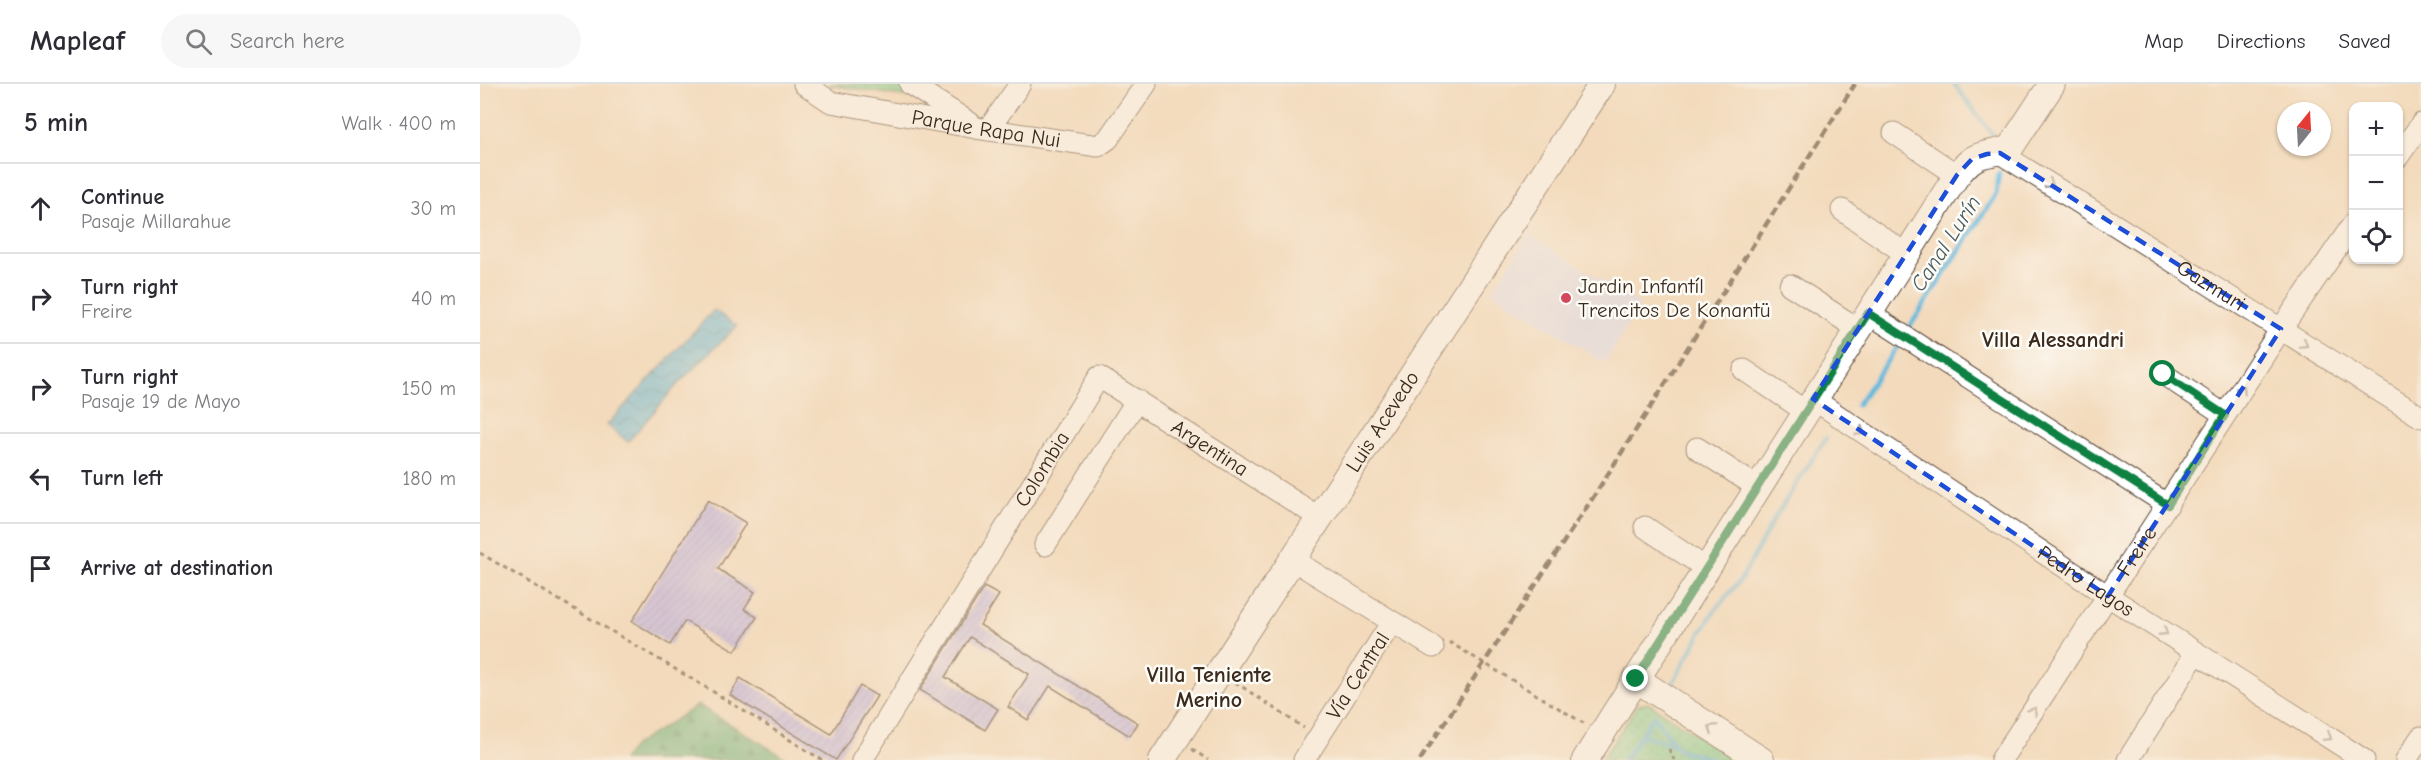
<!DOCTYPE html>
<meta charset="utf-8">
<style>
:root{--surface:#fff;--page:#f7f7f7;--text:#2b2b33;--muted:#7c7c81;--line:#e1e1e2}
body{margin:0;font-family:"Comic Neue",sans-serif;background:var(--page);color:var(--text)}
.controls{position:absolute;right:18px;top:18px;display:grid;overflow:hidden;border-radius:12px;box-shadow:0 2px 4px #0004}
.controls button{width:54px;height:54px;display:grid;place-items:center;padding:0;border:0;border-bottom:2px solid var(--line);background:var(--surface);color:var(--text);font:30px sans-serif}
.compass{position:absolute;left:1797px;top:18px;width:54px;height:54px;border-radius:50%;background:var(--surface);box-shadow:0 2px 4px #0004;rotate:18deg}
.stop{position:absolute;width:18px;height:18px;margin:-14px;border:4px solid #0b8043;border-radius:50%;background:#fff}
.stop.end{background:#0b8043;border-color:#fff;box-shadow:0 2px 6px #0008}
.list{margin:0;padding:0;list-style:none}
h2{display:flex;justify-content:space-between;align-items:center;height:78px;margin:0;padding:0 24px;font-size:26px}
h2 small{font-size:20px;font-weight:400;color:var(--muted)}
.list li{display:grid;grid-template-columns:39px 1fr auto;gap:18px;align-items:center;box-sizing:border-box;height:90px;padding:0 24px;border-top:2px solid var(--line)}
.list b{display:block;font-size:22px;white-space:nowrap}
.list p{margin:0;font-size:20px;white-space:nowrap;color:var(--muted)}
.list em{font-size:20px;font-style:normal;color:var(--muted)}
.icon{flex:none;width:33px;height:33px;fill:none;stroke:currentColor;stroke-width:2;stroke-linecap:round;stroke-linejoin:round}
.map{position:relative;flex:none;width:1941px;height:676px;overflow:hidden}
header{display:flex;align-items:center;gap:36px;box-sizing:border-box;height:84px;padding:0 30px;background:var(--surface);border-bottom:2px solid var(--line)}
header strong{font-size:28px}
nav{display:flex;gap:33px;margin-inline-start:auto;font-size:21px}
.search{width:420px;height:54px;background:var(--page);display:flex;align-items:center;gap:15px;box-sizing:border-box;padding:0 21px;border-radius:33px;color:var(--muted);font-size:22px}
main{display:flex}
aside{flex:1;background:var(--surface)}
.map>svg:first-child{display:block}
.built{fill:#d4d8f9}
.forest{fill:url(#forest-firs);stroke:#506e4d;stroke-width:1.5}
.park{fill:url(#park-dots);stroke:#5b7c58;stroke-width:1.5}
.water{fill:url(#water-waves);stroke:#4e727e;stroke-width:1.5}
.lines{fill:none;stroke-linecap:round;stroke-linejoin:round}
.stream{stroke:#61b9de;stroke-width:4.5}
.building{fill:url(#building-hatch)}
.minor-casing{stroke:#574436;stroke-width:23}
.major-casing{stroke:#574436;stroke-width:28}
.path{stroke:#574436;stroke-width:3;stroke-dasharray:4.5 4.5;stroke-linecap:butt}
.minor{stroke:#fff;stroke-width:21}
.major{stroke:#fff;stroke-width:26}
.rail{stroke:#3b2a1e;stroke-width:4.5;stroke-dasharray:9 4.5;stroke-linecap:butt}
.oneway{stroke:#a79f9a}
.route{stroke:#0b8043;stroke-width:8}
.marked{fill:none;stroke:#1d4ed8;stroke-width:4.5;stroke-dasharray:12 8;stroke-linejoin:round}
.poi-dot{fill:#d1495b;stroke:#fdfcf7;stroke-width:2}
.labels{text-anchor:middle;stroke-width:5;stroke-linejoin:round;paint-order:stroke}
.street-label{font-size:21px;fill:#3b2a1e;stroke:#fdfcf7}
.poi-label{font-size:21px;fill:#3b2a1e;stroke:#fdfcf7;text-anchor:start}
.water-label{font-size:22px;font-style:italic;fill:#485c61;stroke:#fdfcf7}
.neighbourhood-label{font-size:22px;font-weight:bold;fill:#3b2a1e;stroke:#fdfcf7}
</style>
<header>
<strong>Mapleaf</strong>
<div class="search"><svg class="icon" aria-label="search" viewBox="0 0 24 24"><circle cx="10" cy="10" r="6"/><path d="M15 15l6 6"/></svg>Search here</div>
<nav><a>Map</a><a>Directions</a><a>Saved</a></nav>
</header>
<main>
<aside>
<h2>5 min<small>Walk · 400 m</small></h2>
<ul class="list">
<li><svg class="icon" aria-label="ahead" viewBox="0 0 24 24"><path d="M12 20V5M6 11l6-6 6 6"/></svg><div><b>Continue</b><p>Pasaje Millarahue</p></div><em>30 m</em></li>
<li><svg class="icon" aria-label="right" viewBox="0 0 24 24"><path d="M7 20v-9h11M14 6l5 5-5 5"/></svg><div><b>Turn right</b><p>Freire</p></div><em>40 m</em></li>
<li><svg class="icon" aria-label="right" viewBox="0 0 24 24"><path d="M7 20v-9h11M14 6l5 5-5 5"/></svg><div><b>Turn right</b><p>Pasaje 19 de Mayo</p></div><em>150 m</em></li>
<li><svg class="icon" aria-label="left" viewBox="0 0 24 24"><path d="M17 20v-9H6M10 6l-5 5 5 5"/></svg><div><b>Turn left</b></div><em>180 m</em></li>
<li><svg class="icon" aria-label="arrive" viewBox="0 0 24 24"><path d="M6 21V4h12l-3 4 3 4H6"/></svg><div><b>Arrive at destination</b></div></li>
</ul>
</aside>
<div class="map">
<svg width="1941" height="676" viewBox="0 0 1941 676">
<defs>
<pattern id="forest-firs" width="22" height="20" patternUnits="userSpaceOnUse" patternTransform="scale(1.5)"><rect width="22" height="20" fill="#64b27c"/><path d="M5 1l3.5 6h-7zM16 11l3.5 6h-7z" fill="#549165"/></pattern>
<pattern id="park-dots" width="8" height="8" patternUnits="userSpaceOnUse" patternTransform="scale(1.5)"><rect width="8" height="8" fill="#7bcf92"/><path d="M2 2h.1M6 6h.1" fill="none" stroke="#66a877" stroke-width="1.8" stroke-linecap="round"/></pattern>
<pattern id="water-waves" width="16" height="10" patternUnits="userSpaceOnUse" patternTransform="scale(1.5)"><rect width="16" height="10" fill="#61b9de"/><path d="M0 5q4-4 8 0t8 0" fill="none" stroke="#5197b3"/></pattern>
<pattern id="building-hatch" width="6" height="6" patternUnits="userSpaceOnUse" patternTransform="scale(1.5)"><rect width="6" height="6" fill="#b4abef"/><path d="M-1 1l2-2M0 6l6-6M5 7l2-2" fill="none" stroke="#948bc1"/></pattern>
</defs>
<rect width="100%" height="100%" fill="#fdfcf7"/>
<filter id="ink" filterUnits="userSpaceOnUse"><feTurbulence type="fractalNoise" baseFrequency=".0167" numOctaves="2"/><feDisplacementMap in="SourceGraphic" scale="12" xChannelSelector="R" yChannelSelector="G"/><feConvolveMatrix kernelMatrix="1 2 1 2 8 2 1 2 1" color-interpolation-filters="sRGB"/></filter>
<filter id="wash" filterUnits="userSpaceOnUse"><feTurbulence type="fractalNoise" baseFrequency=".008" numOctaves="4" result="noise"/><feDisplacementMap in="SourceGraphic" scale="24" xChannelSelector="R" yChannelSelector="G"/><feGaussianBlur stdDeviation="1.35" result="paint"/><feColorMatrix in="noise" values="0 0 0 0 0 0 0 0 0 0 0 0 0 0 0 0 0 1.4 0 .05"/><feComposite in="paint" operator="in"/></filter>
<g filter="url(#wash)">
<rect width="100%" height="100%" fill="#f3dabc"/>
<path class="built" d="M1049 151 1160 220 1125 279 1012 208Z"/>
<path class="forest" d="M218 621 309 676H142L155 661Z"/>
<path class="park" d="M418 0 441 15 350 1V0Z
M1167 619H1168L1255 676H1121L1158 621Z"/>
<path class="water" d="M234 226 257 242 197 301 148 358 127 341Z"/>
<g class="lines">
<path class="stream" d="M1474 0 1512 50
M1429 244 1516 110 1519 89
M1377 321 1419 260
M1189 606 1222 547 1235 526 1262 494 1294 435 1346 354
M1161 650 1195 662
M1144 676 1174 632 1195 662 1202 667 1234 676"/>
</g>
<g id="blocks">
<path class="building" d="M228 416 266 439 238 485 275 508 264 525 277 533 255 567 205 537 190 561 152 537Z
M504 503 519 511 500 541 658 639 650 652 570 602 548 636 528 623 549 590 490 553 465 593 518 625 505 646 440 606Z
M260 594 351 650 380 602 397 612 356 676 250 611Z"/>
</g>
</g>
<g filter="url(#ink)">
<use href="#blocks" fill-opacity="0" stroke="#574436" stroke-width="1.5"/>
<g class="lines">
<g class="minor-casing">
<g id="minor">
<path id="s1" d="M324 0 351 18 496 44 618 62 628 55 666 0"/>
<path d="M430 0 490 39"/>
<path d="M508 46 540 0"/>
<path d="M1414 49 1477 91"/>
<path id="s2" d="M1520 69 1941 333"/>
<path d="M1918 73 1941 40"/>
<path d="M1362 126 1426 170"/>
<path d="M1310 201 1378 245"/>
<path d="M1388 229 1688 421"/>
<path d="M1264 286 1325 327"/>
<path d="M1683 290 1745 331"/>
<path id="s3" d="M1333 315 1628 512 1884 676"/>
<path d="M1217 364 1277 403"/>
<path d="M1165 443 1227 485"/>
<path d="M565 461 657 316"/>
<path d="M813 476 953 563"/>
<path id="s4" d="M382 676 619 293 840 434"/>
<path id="s5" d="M824 676 912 538"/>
<path id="s6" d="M1521 676 1801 245 1874 139"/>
<path d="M1648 676 1716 569"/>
<path d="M1926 676 1941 653"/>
</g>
</g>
<g class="major-casing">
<g id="major">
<path d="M1156 595 1281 676"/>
<path id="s7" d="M682 676 1122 0"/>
<path d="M1105 676 1477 91C1482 86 1486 80 1492 76 1503 68 1518 70 1530 64L1572 0"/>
</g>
</g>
<path class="path" d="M0 469 232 607 342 676
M969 558 1105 640
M755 598 824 644
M712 665 728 676
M1189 665 1194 676"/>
<use href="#minor" class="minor"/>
<use href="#major" class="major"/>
<path class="rail" d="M940 676 1114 412 1375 0"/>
</g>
<defs><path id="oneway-chevron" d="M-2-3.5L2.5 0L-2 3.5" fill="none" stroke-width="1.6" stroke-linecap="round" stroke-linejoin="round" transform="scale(1.5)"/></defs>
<g class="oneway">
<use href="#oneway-chevron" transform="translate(1570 100) rotate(32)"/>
<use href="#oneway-chevron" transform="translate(1824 260) rotate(32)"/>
<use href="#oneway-chevron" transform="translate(1762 305) rotate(-57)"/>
<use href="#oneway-chevron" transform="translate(1381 348) rotate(34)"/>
<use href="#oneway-chevron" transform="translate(1684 548) rotate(33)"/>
<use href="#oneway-chevron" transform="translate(1553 627) rotate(-57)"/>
<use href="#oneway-chevron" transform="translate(1232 644) rotate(-147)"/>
<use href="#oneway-chevron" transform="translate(1848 653) rotate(32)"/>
</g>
</g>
<g class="lines" filter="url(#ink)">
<path class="route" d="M1156 595 1388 229 1688 421 1745 331 1683 290"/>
</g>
<path d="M0 0H1941V676H0ZM1520 69 1801 245 1628 512 1333 315 1477 91 1492 75 1507 70Z" fill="#f3dabc" fill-opacity=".55" fill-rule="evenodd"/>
<path class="marked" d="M1520 69 1801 245 1628 512 1333 315 1477 91 1492 75 1507 70Z"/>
<circle class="poi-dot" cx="1086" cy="214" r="6"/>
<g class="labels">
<g class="street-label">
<text dy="7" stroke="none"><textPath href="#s1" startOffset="190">Parque Rapa Nui</textPath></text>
<text dy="7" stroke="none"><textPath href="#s2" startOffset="249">Gazmuri</textPath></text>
<text dy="7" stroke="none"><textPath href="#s7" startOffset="404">Luis Acevedo</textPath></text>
<text dy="7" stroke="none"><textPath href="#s4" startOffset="582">Argentina</textPath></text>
<text dy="7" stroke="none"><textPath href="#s4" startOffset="342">Colombia</textPath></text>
<text dy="7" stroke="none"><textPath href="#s6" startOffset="249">Freire</textPath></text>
<text dy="7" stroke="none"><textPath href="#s3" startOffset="328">Pedro Lagos</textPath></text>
<text dy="7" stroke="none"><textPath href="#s5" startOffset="100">Vía Central</textPath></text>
</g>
<g class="poi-label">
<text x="1098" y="209">Jardin Infantíl<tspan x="1098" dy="24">Trencitos De Konantü</tspan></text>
</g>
<g class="water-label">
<text transform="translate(1465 159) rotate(-57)" y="8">Canal Lurín</text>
</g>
<g class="neighbourhood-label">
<text x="1573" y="263">Villa Alessandri</text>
<text x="729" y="598">Villa Teniente<tspan x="729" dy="25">Merino</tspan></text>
</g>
</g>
</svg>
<div class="controls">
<button>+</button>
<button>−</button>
<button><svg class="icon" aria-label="locate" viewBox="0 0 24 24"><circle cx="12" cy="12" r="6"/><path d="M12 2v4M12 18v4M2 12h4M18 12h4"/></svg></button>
</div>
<svg class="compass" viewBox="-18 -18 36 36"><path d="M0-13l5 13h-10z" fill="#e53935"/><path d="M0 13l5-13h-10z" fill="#7c7c81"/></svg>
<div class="stop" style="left:1683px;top:290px"></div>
<div class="stop end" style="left:1156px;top:595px"></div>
</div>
</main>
